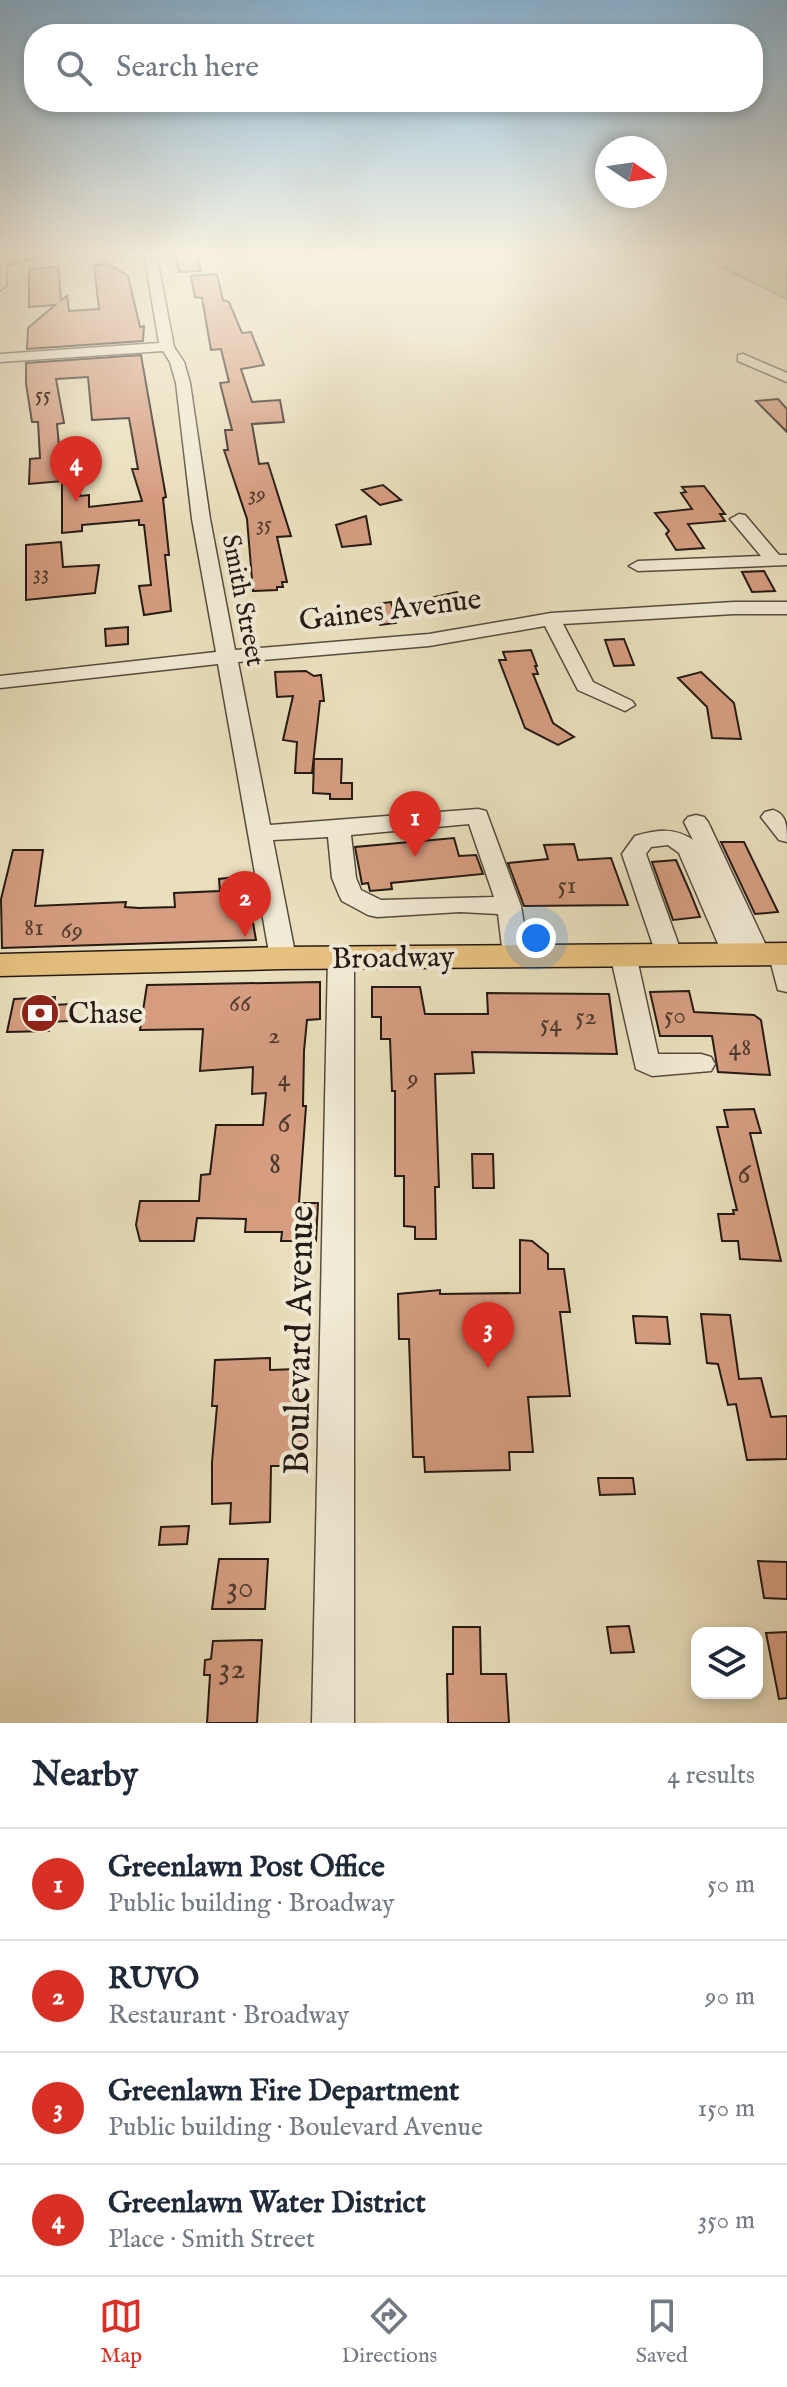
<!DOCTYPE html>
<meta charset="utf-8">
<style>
:root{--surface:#fff;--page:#f6f6f7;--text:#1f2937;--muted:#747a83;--line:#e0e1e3;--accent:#d93025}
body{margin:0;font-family:"IM FELL English",serif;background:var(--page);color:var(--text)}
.controls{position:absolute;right:24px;bottom:24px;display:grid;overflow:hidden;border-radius:16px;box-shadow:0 4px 12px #0003}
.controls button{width:72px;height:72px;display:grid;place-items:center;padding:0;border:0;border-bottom:2px solid var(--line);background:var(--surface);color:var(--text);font:40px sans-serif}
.compass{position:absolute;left:595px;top:136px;width:72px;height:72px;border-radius:50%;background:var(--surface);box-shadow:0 4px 12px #0003;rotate:103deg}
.you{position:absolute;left:536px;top:938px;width:28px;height:28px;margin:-20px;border:6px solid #fff;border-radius:50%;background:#1a73e8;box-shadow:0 0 0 12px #1a73e833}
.badge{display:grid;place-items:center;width:52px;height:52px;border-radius:50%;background:var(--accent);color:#fff;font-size:26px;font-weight:700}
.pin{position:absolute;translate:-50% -66px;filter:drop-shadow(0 2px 4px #0008)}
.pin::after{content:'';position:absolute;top:42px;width:28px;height:24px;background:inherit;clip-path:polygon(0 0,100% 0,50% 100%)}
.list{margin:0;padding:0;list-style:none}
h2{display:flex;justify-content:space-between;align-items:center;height:104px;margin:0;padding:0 32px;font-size:34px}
h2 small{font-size:26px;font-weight:400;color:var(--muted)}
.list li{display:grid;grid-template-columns:52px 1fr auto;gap:24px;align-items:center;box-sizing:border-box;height:112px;padding:0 32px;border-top:2px solid var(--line)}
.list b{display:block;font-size:30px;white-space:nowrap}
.list p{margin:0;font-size:26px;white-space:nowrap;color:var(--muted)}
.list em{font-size:26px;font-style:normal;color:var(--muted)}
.icon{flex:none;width:44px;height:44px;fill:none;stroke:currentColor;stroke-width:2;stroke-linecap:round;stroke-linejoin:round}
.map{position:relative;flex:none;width:787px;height:1723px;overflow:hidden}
.search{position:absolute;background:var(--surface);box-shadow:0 4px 12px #0003;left:24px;right:24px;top:24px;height:88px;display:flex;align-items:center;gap:20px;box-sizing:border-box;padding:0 28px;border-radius:32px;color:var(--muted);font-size:30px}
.sheet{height:552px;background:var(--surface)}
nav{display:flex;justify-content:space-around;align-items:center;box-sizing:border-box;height:112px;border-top:2px solid var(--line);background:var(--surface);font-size:22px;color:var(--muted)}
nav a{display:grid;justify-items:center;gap:4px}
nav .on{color:var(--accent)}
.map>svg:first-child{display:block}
.green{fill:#b7c291;stroke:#6e6e52;stroke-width:2}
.building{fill:#d69d81;stroke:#251a14;stroke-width:2;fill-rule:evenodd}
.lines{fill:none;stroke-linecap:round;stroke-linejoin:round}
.minor-casing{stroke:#564b3e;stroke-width:3}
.major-casing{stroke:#251a14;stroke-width:3}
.minor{fill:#f1ead4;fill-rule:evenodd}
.major{fill:#e5c07e;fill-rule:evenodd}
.labels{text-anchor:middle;stroke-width:8;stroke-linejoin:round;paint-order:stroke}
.far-number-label{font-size:22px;fill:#513b2f}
.far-street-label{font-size:26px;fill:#251a14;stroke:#f1ead4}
.number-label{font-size:26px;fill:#513b2f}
.street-label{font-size:30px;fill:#251a14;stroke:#f1ead4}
.poi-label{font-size:30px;fill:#251a14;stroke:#f1ead4;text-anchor:start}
.near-number-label{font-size:32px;fill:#513b2f}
.near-street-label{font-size:36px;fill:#251a14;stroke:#f1ead4}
</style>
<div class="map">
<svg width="787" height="1723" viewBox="0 0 787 1723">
<rect width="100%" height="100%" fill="#eadfbd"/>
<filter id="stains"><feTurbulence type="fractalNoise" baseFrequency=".0025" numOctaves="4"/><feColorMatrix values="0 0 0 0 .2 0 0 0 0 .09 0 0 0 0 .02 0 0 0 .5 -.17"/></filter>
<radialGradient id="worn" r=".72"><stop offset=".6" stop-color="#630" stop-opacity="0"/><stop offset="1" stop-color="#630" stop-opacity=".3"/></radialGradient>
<path class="green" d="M693 253H787V299Z"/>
<path class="building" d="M175 253H197L201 271 179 272Z
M108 264 128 276 140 327 144 326 143 341 27 349 28 328 55 305 29 307V269L58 267 61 300 67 296 69 311 99 309 94 265Z
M217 274 223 300 229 302 242 333 251 332 264 365 241 369 252 402 280 400 284 422 252 424 259 464 268 463 291 536 277 537 287 582H282L283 587H277V590L253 591 247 519 224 450H228L225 430H232L220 383 229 382 221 349 211 350 202 298 195 297 191 276Z
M141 355 166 497 163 498 169 555H165L171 611 144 615 139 586 151 585 144 525H139V520L82 525V531L62 533V481L29 484 30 459 40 458 38 422H32L26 384V363ZM88 377 92 420 129 418 138 469H132L142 501 89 507V495L80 496V464L61 466 57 424 64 423 56 379Z
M778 399 787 409V432L756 401Z
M383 485 401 500 380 505 362 490Z
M704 486 725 514H720L725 521 688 524 704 548 676 550 666 534 669 531 655 513 692 509 681 493 686 492 682 487Z
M366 516 371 544 342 547 336 525Z
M61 542 63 567 99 565 95 593 26 600V545Z
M764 571 775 591 752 592 742 572Z
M457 592 472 607 449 613 434 597Z
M391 602 396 623 380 625 375 604Z
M128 627V644L106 646 105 629Z
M624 639 634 665 614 666 605 640Z
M531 650 537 666H535L538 674H533L553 723 574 737 558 745 525 728 499 660H506L503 652Z
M306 671 314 676 321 675 324 701H320L312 773H295L297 742 283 740 293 696 277 697 275 672Z
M701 672 734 703 741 739 712 738 707 707 678 678Z
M314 759H342L341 783H352V799H330V794L313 793Z
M454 838 459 856 476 855 483 874 391 883 392 889 370 891 368 883 362 884 355 847Z
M721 842H744L778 912 755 914Z
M574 844 578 860 611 858 628 905 524 906 508 863 548 859 544 845Z
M13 850H43L35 906 126 902 125 907 139 908 175 907 174 893 220 891 219 879 245 876 256 940 2 948 1 899Z
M676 860 690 892 700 917 673 920 652 862Z
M320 982V1019L307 1020 304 1051 303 1106H306L299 1203H318L316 1241H281L282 1232H245L246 1219 197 1218 194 1241H140L136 1225 140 1201H199L201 1175 210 1174 216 1125H263L266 1093 252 1094 253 1067 200 1071 203 1029 140 1030 147 985Z
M372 987H420L425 1014H488L487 993 609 994 617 1054 472 1052 474 1073 435 1074 439 1187H435L436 1239H415V1227L404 1226V1176H395V1091H392L390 1039H381V1017H372Z
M689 991 694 1012 754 1015 761 1020 770 1075 718 1072 712 1036H660L650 992Z
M55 997 54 1005 71 1004 68 1021 50 1022 49 1031 7 1032 14 999Z
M754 1109 761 1133H750L781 1261 740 1259 738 1241H722L718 1214H734L733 1210H737L717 1127H728L724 1110Z
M472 1154H493L494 1188H473Z
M520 1240 532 1241 548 1254V1269H564L570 1312H560L570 1396 528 1397 533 1452H509L510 1470 425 1472 424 1457H413L409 1339H399L398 1294 440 1290V1294L520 1293Z
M701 1314 730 1315 739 1379 761 1378 771 1417 787 1416V1459L747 1460 736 1404 728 1405 718 1364 707 1363Z
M633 1316 667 1317 670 1344 636 1343Z
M270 1358V1370L297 1369 296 1413H308L306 1466H271L270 1522 230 1524 231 1503 212 1504V1462L217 1406H212L215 1360Z
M598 1478H633L635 1494 600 1495Z
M189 1526 187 1544 159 1545 161 1527Z
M219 1559H268L265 1609H212Z
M758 1561 787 1562V1599L764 1598Z
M629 1626 634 1652 611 1653 607 1627Z
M453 1627H480L481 1674H506L509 1723H448L447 1674H453Z
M787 1632V1698L779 1699 766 1633Z
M262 1640 257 1723H207L210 1675H204L205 1660 211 1659 213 1641Z"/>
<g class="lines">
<g class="minor-casing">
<path id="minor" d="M144 253H156L174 347 184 362 190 383 210 519 235 650 429 634 551 613 734 602H787V614H734L563 624 593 682 632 701 635 705 625 711 578 690 545 626 429 646 238 662 270 825 478 809 486 811 521 906 529 955 525 961 516 964 507 961 503 955 498 914 460 912 377 917 368 915 342 901 339 895 332 878 328 837 273 840 296 958 292 964 283 967 274 964 270 958 218 664 0 688V676L216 652 192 519 176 383 170 362 163 351 0 362V354L159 343ZM469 824 494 897 381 900 361 890 356 878 351 835Z
M1 258 7 262 6 286 0 290Z
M743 354 787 373V382L738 361V355Z
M739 514 745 515 779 555H787V565L638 571 629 566 638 561 761 556 730 519Z
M773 810C787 814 787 827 787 842L779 840 761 817 765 812Z
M696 815 704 817 708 822 769 952 772 948 787 947V992L778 990 769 956 757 963 746 956 734 963 725 960 679 853 668 845 651 847 646 854 682 954 678 960 669 963 660 960 656 954 622 854 635 836C657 830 674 827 693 840L684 822 688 817Z
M623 945 632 948 636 954 658 1054H701L711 1057 715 1064 711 1071 652 1076 636 1069 610 954 614 948Z
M341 948 350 951 354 957V1723H312L328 957 332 951Z"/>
</g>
<g class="major-casing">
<path id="major" d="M22 253H54L0 267V257Z
M787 943V965L283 969 0 976V954L283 947Z"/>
</g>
<use href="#minor" class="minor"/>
<use href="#major" class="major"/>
</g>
<linearGradient id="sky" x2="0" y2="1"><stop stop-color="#8ab6d6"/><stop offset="0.51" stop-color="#f6f1e1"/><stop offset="1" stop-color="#f6f1e1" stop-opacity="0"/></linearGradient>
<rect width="787" height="495" fill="url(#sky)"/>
<defs>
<g id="bank-disc" transform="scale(2)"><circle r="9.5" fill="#8f2418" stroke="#f1ead4"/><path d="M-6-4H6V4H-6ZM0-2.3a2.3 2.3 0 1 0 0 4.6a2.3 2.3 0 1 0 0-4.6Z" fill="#fff"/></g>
</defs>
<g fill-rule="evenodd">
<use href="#bank-disc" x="40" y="1013"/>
</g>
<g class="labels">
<g class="far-number-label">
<text x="43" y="401">55</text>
<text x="257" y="500">39</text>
<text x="264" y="530">35</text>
<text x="41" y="579">33</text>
</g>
<g class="far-street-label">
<text transform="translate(244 600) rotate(79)" y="9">Smith Street</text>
</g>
<g class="number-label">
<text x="567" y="893">51</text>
<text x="34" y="935">81</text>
<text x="72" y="938">69</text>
<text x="240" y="1011">66</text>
<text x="675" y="1023">50</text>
<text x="586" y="1024">52</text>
<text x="551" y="1031">54</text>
<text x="274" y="1043">2</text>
<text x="740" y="1055">48</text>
<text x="284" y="1086">4</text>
<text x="413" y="1086">9</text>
</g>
<g class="street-label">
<text transform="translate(390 609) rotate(-7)" y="10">Gaines Avenue</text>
<text transform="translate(393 957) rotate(-1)" y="10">Broadway</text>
</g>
<g class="poi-label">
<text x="68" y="1023">Chase</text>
</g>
<g class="near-number-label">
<text x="284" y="1132">6</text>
<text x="275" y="1173">8</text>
<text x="744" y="1183">6</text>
<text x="240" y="1597">30</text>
<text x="232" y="1678">32</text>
</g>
<g class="near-street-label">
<text transform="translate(297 1340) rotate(-89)" y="13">Boulevard Avenue</text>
</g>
</g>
<rect width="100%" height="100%" filter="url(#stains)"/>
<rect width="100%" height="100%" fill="url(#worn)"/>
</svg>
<div class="controls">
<button><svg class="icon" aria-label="layers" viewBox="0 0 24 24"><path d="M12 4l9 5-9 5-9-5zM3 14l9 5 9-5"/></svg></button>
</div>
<svg class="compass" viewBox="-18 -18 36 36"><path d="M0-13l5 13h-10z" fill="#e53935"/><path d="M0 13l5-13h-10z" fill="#747a83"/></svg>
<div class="you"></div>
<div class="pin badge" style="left:415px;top:857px">1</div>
<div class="pin badge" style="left:245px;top:937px">2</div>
<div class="pin badge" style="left:488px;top:1368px">3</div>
<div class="pin badge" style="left:76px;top:502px">4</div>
<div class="search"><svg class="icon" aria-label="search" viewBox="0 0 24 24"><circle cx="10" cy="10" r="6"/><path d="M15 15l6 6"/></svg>Search here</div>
</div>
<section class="sheet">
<h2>Nearby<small>4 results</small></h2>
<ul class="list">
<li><span class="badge">1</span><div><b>Greenlawn Post Office</b><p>Public building · Broadway</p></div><em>50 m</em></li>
<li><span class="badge">2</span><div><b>RUVO</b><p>Restaurant · Broadway</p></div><em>90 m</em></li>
<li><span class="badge">3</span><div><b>Greenlawn Fire Department</b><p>Public building · Boulevard Avenue</p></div><em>150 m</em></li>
<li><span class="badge">4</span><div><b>Greenlawn Water District</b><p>Place · Smith Street</p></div><em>350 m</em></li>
</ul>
</section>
<nav>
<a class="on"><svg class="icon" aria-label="map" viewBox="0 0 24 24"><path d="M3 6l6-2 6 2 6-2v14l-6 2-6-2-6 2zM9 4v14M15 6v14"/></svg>Map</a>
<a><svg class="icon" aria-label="directions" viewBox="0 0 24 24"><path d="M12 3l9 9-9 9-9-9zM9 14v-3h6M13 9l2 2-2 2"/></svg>Directions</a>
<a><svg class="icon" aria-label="saved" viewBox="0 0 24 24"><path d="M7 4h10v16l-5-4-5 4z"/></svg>Saved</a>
</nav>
